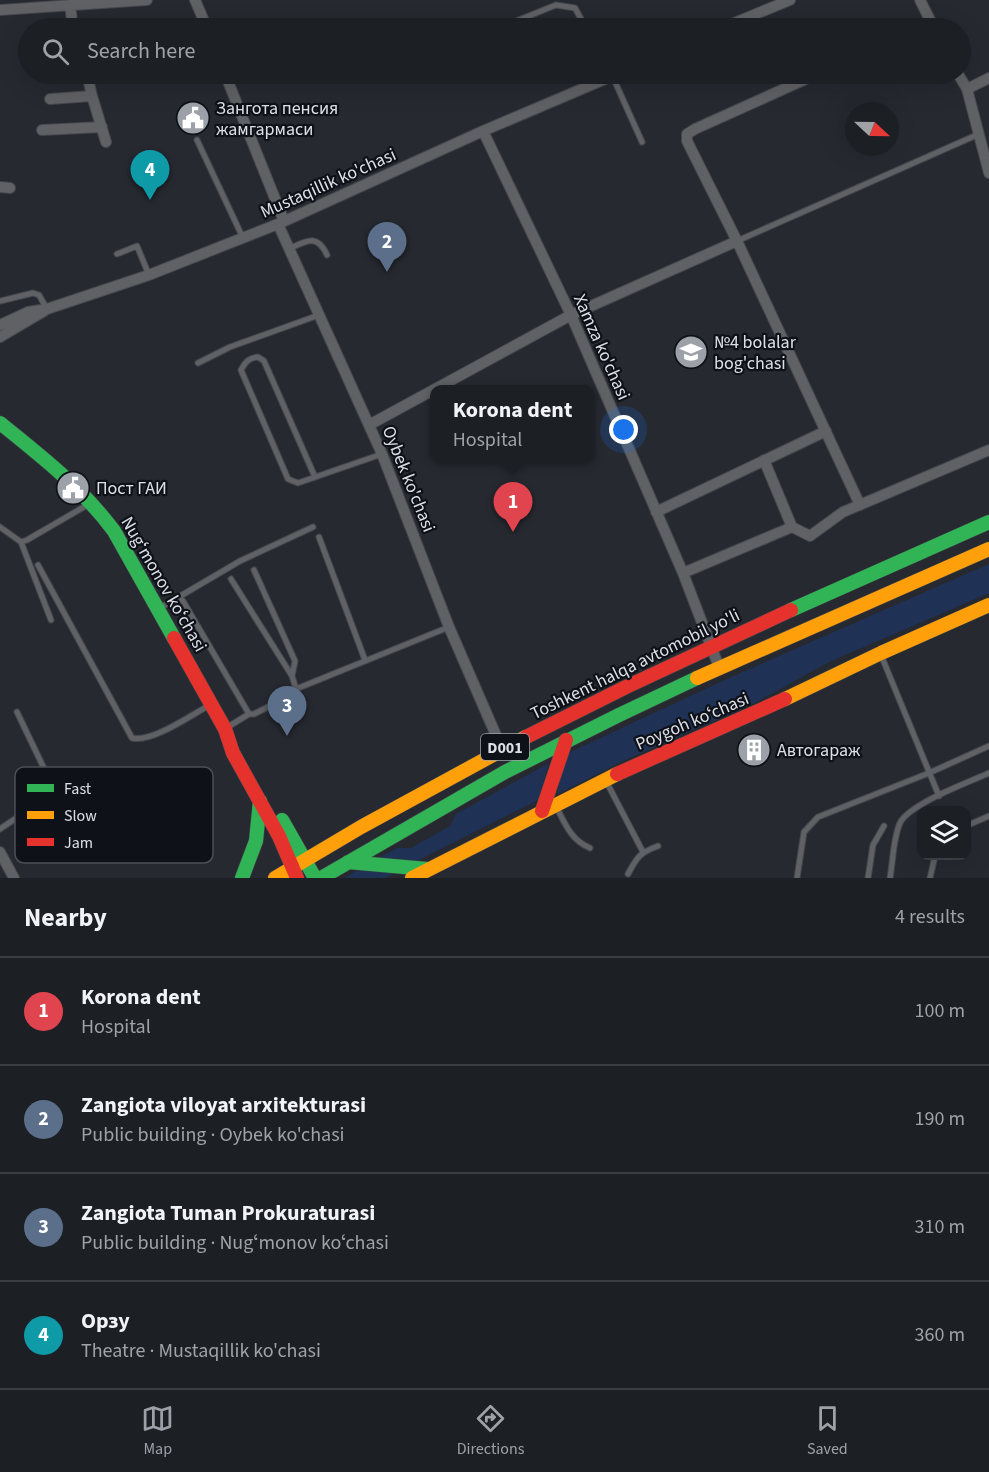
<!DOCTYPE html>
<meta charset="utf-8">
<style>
:root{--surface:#1c1f24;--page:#25272c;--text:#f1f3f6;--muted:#a0a2a6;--line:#3a3d41;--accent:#9ca0a8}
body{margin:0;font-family:"Source Sans 3",sans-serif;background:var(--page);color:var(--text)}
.controls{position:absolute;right:18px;bottom:18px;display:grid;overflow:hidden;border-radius:12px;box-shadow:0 6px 24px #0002}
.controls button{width:54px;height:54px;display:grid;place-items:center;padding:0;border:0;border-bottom:2px solid var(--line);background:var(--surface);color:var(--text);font:30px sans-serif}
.compass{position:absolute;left:845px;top:102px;width:54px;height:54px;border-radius:50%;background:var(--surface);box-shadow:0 6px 24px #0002;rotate:112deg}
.you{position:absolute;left:624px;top:430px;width:21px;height:21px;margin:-15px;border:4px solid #fff;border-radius:50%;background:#1a73e8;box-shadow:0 0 0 9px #1a73e833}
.badge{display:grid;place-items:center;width:39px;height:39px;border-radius:50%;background:var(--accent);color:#fff;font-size:20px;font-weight:700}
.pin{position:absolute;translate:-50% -50px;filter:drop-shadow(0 2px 3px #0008)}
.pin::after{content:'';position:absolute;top:32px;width:21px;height:18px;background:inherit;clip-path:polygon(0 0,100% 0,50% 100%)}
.popup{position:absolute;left:430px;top:385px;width:165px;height:78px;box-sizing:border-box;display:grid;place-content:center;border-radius:12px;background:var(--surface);filter:drop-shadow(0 2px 4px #0005);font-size:20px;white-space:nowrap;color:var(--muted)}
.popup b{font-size:22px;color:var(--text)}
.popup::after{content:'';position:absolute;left:50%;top:100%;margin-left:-12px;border:12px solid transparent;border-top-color:var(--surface)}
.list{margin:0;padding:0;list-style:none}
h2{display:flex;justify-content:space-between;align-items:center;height:78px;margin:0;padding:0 24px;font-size:26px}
h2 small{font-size:20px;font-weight:400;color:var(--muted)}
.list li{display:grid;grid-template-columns:39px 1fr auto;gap:18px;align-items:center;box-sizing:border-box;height:108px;padding:0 24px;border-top:2px solid var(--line)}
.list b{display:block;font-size:22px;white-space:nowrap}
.list p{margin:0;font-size:20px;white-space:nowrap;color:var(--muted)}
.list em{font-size:20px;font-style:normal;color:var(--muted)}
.icon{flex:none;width:33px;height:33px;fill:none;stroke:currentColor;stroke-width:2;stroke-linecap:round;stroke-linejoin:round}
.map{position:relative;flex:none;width:989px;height:878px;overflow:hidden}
.search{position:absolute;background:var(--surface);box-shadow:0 6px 24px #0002;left:18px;right:18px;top:18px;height:66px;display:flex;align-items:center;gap:15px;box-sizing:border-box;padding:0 21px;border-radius:33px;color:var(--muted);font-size:22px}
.sheet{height:510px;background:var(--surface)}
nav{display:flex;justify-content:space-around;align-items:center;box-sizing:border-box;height:84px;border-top:2px solid var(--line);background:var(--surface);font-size:16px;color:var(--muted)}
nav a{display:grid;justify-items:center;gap:3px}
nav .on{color:var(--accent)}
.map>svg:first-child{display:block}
.green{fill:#1f3255}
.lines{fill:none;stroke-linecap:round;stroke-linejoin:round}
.lane-casing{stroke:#44474d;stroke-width:7}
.street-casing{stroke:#44474d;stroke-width:12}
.fast-casing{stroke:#44474d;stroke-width:15}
.slow-casing{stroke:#44474d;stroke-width:15}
.jam-casing{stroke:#44474d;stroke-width:15}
.lane{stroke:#606164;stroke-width:5}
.street{stroke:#606164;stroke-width:10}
.fast{stroke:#30b455;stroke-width:14}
.slow{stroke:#ff9f0a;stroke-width:14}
.jam{stroke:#e5322d;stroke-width:14}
.labels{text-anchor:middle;stroke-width:4.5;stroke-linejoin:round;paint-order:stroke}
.shield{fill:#0e1117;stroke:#9ea2a9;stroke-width:1.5}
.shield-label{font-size:16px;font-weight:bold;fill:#dbe0e8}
.poi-label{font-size:18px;fill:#dbe0e8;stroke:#0e1117;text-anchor:start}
.street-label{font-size:18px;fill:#dbe0e8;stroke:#0e1117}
.key{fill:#0e1117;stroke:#4c4f56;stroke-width:1.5}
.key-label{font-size:16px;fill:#dbe0e8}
</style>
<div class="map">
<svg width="989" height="878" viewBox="0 0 989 878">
<rect width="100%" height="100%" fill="#262930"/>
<path class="green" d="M989 564V593L829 662 755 703 625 760 557 794 566 754 729 678Z
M549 763 538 800 411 864 380 857 397 848H411L450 826 456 814Z
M356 871H398L385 878H345Z"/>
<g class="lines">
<g class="lane-casing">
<path id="lane" d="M499 28 556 5 575 8 586 28
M612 75 642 142
M197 140 243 238
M737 241 979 134
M289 249C306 241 317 233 327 255
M117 254 137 246 149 275
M0 301 33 293 39 295 47 309
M198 363 230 347 319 315
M315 477 264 361 258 357C249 358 246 361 241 370L288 479 298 483 382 454
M0 527 21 542 27 540 89 504
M319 537 365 660
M21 542 51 620
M38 565 132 738C152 743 191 715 210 705
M254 570 295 661 292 676
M178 597 183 601 249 714
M160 608 240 561 313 527
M881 655 939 796
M296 689 449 627
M226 728 249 714H254L292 695 296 689 292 676 231 579
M606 781 643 852
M556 806C565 824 571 840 590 848
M966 826 989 816
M0 829 49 796 51 783 17 712
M628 874C637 857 639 853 658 846
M797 878 804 832 818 817 929 773 989 746
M868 878 873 845 884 826
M890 878C893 861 893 839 900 823 909 804 969 782 989 773
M930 878 935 856"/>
</g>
<g class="street-casing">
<path id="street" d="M195 0 207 28
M920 0 934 28
M70 5 73 28
M0 10 147 0
M722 28 790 0
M87 74 92 96 106 142
M225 74 284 221
M817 74 695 129 687 134V141L737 241 860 505
M958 74 967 89 989 173
M88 79 100 74
M967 89 989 78
M50 99 92 96
M42 130 102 127
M483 131 571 315 683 573 719 667
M0 187 10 188
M278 224 382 454 449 627 502 749
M0 325 28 312 47 309 149 275 278 224 483 131 617 74
M0 337 44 311
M369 425 571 315 737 241
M764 460 792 527
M656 512 826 431
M683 573 792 527 810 536 843 512 989 450
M0 852 14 878"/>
</g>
<g class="fast-casing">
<path id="fast" d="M0 423C41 456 82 488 114 531L174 638
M791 610 989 522
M282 820 315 878
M348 862 427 869
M242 878 256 841 260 801
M321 878 505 772 619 715 697 678"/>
</g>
<g class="slow-casing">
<path id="slow" d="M697 678 989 549
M785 699 881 653 989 605
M275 878 361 827 526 737
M412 878 617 774"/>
</g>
<g class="jam-casing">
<path id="jam" d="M174 638 225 729 233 753 279 836 297 878
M526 737 626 687 791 610
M617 774 785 699
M542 811 566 740"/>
</g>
<use href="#lane" class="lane"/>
<use href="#street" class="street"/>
<use href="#fast" class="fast"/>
<use href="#slow" class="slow"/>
<use href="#jam" class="jam"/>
</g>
<defs>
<g id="civic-disc" transform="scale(1.725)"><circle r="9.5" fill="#9ca0a8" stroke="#0e1117"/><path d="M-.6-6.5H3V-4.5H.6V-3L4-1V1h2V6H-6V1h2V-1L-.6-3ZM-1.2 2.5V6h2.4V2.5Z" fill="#fff"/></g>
<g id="school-disc" transform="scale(1.725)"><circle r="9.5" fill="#9ca0a8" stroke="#0e1117"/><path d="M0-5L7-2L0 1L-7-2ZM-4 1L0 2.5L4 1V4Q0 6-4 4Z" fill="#fff"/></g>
<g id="building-disc" transform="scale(1.725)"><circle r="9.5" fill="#9ca0a8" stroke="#0e1117"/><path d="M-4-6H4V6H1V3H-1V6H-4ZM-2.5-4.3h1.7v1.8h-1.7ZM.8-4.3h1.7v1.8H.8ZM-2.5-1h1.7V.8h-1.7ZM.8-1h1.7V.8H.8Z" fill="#fff"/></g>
</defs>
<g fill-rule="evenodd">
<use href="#civic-disc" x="193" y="118"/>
<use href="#school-disc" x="691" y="352"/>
<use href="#civic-disc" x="73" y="488"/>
<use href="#building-disc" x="754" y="750"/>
</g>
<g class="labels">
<rect class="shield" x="481" y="734" width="48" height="26" rx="4.5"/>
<g class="shield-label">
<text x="505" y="753">D001</text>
</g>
<g class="poi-label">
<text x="216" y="114">Зангота пенсия<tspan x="216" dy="21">жамгармаси</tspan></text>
<text x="714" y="348">№4 bolalar<tspan x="714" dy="21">bog'chasi</tspan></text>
<text x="96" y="494">Пост ГАИ</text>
<text x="777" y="756">Автогараж</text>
</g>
<g class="street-label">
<text transform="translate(328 183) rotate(-24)" y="6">Mustaqillik ko'chasi</text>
<text transform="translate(602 347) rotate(66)" y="6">Xamza ko'chasi</text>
<text transform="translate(409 479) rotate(68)" y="6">Oybek ko'chasi</text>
<text transform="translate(164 584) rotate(60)" y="6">Nugʻmonov koʻchasi</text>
<text transform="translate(635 664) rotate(-26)" y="6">Toshkent halqa avtomobil yo'li</text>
<text transform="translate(692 721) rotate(-23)" y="6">Poygoh koʻchasi</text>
</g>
</g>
<rect x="15" y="767" width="198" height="96" rx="9" class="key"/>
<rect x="27" y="784" width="27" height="8" fill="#30b455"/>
<rect x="27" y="811" width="27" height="8" fill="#ff9f0a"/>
<rect x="27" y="838" width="27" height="8" fill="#e5322d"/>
<g class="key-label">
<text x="64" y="794">Fast</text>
<text x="64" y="821">Slow</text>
<text x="64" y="848">Jam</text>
</g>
</svg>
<div class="controls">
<button><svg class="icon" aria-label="layers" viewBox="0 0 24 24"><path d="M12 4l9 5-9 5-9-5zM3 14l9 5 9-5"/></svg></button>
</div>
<svg class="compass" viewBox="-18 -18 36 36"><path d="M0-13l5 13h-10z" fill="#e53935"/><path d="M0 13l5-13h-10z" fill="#a0a2a6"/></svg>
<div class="you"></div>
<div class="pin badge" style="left:513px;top:532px;background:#e0444e">1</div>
<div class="popup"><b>Korona dent</b>Hospital</div>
<div class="pin badge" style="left:387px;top:272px;background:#5c6f8a">2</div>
<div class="pin badge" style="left:287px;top:736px;background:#5c6f8a">3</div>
<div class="pin badge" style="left:150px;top:200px;background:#0f9aa8">4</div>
<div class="search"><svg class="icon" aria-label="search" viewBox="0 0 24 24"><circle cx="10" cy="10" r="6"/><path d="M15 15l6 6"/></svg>Search here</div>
</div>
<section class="sheet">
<h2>Nearby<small>4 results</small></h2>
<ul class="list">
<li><span class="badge" style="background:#e0444e">1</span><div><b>Korona dent</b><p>Hospital</p></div><em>100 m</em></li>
<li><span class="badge" style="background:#5c6f8a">2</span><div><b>Zangiota viloyat arxitekturasi</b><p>Public building · Oybek ko'chasi</p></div><em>190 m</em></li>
<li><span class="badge" style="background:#5c6f8a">3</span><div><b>Zangiota Tuman Prokuraturasi</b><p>Public building · Nugʻmonov koʻchasi</p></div><em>310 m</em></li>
<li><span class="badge" style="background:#0f9aa8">4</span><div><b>Орзу</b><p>Theatre · Mustaqillik ko'chasi</p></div><em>360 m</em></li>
</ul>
</section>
<nav>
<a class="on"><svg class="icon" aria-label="map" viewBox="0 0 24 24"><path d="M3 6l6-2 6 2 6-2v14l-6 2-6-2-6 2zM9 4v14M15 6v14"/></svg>Map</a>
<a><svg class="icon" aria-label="directions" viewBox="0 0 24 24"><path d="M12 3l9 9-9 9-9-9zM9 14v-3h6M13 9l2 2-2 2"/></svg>Directions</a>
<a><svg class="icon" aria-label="saved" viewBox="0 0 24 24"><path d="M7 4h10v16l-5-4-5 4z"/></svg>Saved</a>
</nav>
